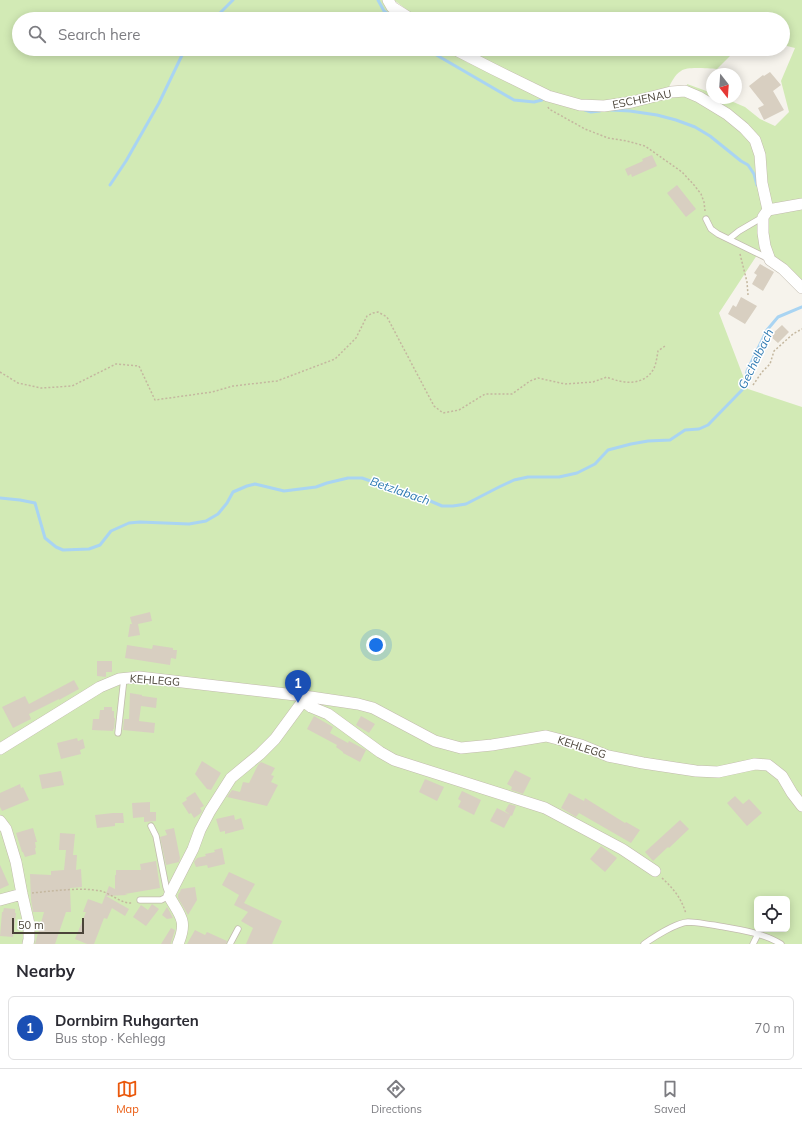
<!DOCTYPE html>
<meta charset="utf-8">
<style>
:root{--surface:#fff;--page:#f7f7f7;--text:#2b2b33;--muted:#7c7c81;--line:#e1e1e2;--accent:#ea580c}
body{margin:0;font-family:Mulish,sans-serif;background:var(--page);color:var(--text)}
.controls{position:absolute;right:12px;bottom:12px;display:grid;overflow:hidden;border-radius:6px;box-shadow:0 2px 10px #0003}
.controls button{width:36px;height:36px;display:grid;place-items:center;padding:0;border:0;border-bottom:1px solid var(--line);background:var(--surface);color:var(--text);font:20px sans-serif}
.compass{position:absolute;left:706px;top:68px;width:36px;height:36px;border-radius:50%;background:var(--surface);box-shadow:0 2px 10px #0003;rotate:163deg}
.scale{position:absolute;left:12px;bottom:10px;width:72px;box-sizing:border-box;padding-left:4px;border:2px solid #4b4439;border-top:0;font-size:11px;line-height:14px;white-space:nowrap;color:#4b4439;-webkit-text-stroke:3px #fff;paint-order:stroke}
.you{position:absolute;left:376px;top:645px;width:14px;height:14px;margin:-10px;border:3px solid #fff;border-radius:50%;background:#1a73e8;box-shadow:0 0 0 6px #1a73e833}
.badge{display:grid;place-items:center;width:26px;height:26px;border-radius:50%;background:var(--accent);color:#fff;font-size:13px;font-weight:700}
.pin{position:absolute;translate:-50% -33px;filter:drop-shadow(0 1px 2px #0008)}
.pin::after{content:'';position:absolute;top:21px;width:14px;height:12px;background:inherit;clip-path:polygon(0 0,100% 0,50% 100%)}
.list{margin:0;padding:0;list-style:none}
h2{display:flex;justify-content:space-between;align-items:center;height:52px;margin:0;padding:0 16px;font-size:17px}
h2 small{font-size:13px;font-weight:400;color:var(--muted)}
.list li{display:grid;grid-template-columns:26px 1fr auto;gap:12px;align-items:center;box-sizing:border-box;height:64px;margin:0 8px 8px;padding:0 8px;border:1px solid var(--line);border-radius:6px}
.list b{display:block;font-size:15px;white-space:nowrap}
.list p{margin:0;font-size:13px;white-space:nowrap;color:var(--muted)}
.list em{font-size:13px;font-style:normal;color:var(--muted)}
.icon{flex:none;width:22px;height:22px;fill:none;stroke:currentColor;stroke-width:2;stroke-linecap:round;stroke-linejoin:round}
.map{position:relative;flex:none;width:802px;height:944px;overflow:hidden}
.search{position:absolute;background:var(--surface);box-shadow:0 2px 10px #0003;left:12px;right:12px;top:12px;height:44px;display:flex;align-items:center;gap:10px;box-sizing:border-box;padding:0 14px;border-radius:22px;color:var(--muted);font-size:15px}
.sheet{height:124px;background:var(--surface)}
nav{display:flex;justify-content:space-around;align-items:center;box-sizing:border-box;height:56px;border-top:1px solid var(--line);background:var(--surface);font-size:11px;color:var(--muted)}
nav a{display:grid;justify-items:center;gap:2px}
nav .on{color:var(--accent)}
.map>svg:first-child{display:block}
.green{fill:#d2eab5;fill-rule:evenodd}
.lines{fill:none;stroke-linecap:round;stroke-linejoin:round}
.stream{stroke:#a9d4f2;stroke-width:3}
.building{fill:#d8cfc1}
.lane-casing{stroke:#c2bbae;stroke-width:7}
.street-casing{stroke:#c2bbae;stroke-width:12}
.path{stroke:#c4b79f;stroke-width:1.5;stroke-dasharray:2 2;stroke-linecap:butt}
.lane{stroke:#fff;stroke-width:5.5}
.street{stroke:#fff;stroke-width:11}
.labels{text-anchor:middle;stroke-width:3;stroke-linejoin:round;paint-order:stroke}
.street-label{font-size:11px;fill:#4b4439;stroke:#fff}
.water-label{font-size:12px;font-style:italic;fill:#2e7ab2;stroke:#fff}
</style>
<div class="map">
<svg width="802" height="944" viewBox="0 0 802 944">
<rect width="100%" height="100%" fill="#f6f3ec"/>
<path class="green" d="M0 0H385L406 19H19V49H446L468 63 480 66 462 49H737L717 69C708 69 688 66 681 71 675 74 671 83 668 89H688L687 84 712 93V98H724L745 107 760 119 775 126 789 112 781 81 795 48 783 45V19H419L394 0H802V284L759 252 719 313 748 389 802 407V944H0ZM757 899H787V929H757Z"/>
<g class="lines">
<path class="stream" d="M378 0 384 11 395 19
M214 19 233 0
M430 49 433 53 514 100 534 102 542 100
M585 110 591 112 600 111
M611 110 630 111 657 115 676 120 695 127 710 136 741 161 748 165 754 174 757 185
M110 185 126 161 159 103 185 49
M0 498 20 500 35 503 45 538 56 547 63 550 89 549 100 545 111 531 129 523 140 522 189 524 206 521 218 514 227 503 233 492 247 486 255 484 284 491 316 487 327 483 348 478H362L396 490 421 497 442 506H453L466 504 499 487 514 480 528 477H559L577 473 595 464 608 450 631 444 648 441 670 440 685 430 699 429 708 425 742 390 745 382 747 371 767 330 778 317 802 307"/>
</g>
<path class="building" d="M770 72 781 85 773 91 784 110 764 120 758 108 764 105 749 86 763 75 764 76Z
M652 155 657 166 632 177 631 174 628 176 625 169 643 161 642 159Z
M677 185 696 209 686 217 667 193Z
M760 264 774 272 763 291 752 284 757 275 754 273Z
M741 297 757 306 745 324 728 314 733 305 736 307Z
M782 325 789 332 778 343 770 336Z
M150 612 152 621 138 624 140 635 128 637 130 624H132L130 617Z
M127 645 152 649 153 645 173 648V650H177L176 659 171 658 170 665 125 658Z
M97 661H112V672H106V677L97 676Z
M74 680 79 689 59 700V699L29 714 31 719 13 728 2 707 25 696 29 704Z
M130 693 142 695V696L157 698 156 708 141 706 139 721 155 723 154 733 123 730 124 719H129Z
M104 707H112V711H114V718H115L114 729H113V731L92 730 93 719H99L100 710H104Z
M314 716 333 727 330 733 348 743 349 741 366 750 360 762 343 753V752L336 747 337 745 307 729Z
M361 716 375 724 369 733 356 725Z
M77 738 78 741 83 739 85 748 80 750 81 754 61 759 57 743Z
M202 761 221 773 211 790 207 789 195 774Z
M261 762 275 768 271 775 274 776 271 782 278 785 267 806 227 797 232 790 240 792 243 782 249 783 258 765Z
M515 770 531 778 523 794 511 790 512 787 507 784Z
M61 771 64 785 42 789 39 775Z
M425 779 444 787 437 801 419 792Z
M20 784 21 788 23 787 29 800 2 811 0 807V793Z
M462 791 481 800 474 815 458 807 461 801 458 799Z
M195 792 204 806 200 808 202 811 201 813 194 818 191 813 189 814 182 803 187 800 186 798Z
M569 793 584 801 585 798 625 823 626 822 640 830 631 843 579 813 576 817 561 808Z
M735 796 743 804 749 799 762 813 747 826 727 803Z
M150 802V812H156V821L144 822V817L133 818 132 803Z
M509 804 516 806 512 816 505 811Z
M497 808 511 815 504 828 490 821Z
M113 813H123L124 823H115V826L97 828 95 815Z
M234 815 235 820 241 818 244 829 225 834V831L220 832 216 819Z
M680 820 689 829 669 848 668 847 653 861 645 852Z
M33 828 37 842H35L36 848H35L36 854 25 857 23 852H22L16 833Z
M174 828 180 858 179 862 166 865 160 837 167 835 165 830Z
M60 833 75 834 73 855H77L76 870 81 869 82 887 70 888 71 912H66L55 944H35L44 912H33L31 900 30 874 51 875V871L64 870 66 850H59Z
M601 846 617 858 605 872 590 859Z
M222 848 225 864 208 868 207 865 196 867 194 862 197 858 206 856 205 854 215 852 214 850Z
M156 861 160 888 125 894 128 895 106 896 129 909 125 916 112 908 107 919 104 918 94 944H87L75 939 86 912H83L88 899 102 904 109 886 115 889V875H116V870H141L140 864Z
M0 865 9 885 0 889Z
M229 872 255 884 244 903 282 921 272 944H246L253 928 241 921 248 912 234 905 239 895 222 885Z
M195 887 197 900 188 915 178 898V895L179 893 180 892 181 889Z
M152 904 159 909 146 926 133 917 141 905 148 910Z
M167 907 170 912 173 918 167 919 162 915Z
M4 908 15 909V913H16L13 937 0 936 2 912H3Z
M171 928 175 930 171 943V944H161Z
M195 930 205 935 207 932 227 941 226 944H187Z"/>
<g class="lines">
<g class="lane-casing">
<path id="lane" d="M706 219 711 229 718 234 769 259
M729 239 739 231 763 217
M118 733 124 678
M140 900H161L169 896 166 887 156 836 151 826
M230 944 238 929
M644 944C654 937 676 923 688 922 696 922 705 924 713 925 735 929 762 932 781 944
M753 944 758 934"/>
</g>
<g class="street-casing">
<path id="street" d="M388 0 392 7 411 19
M454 49 493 69 548 96 580 105 604 106 632 102 671 92 685 91 699 97 727 114 744 128 755 140 760 155 762 183 768 210
M768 210 763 217V233L765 246 770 260 783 269 802 288
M768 210 802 204
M303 701 311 707 328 714 380 752 394 760 545 808 622 849 655 871
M0 749 100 687 119 679 139 677 304 696 358 704 373 708 435 741 461 748 492 745 546 736 581 745 608 756 643 763 696 771 718 772 755 764 768 765 782 776 792 793 802 806
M0 821 6 829 16 862 22 894 29 924V939L28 944
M0 900 22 894
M178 944C188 920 180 916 169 896L193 849 200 830 210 811 231 778 260 754 275 739 303 701 304 696"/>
</g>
<path class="path" d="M548 107 549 109 585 129 608 138 627 141 645 146 682 172 694 185 701 194 704 202 705 211
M740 254 747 282 748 295
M0 372 18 383 41 388 72 386 116 364 139 366 155 400 212 392 233 386 277 381 335 359 356 338 367 316 373 313 378 312 387 317 434 406 443 413 459 410 485 394H512L530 381 538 378 565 384 593 382 607 377C623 384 643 386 653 370 656 365 657 357 658 351L665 346
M753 385 762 372 770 364 774 351 793 334 802 329
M662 878C673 888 682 899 686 914
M32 893C52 891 82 887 101 891 112 894 121 904 133 903"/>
<use href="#lane" class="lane"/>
<use href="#street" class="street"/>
</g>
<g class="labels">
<g class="street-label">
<text transform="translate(642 99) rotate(-11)" y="4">ESCHENAU</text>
<text transform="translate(155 680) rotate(4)" y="4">KEHLEGG</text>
<text transform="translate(582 747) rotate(18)" y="4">KEHLEGG</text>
</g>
<g class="water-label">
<text transform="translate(756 359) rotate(-64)" y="4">Gechelbach</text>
<text transform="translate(400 491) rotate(19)" y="4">Betzlabach</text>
</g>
</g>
</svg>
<div class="controls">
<button><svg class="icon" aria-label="locate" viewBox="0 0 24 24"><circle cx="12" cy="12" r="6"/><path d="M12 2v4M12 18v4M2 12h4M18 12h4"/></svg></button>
</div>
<svg class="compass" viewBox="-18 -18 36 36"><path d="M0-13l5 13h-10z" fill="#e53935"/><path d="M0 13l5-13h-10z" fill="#7c7c81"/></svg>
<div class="scale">50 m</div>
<div class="you"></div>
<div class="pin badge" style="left:298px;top:703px;background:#1a4fb4">1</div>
<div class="search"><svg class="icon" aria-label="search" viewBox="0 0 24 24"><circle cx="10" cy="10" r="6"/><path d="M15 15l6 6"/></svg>Search here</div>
</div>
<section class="sheet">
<h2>Nearby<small></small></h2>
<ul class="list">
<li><span class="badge" style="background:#1a4fb4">1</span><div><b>Dornbirn Ruhgarten</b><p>Bus stop · Kehlegg</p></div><em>70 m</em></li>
</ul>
</section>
<nav>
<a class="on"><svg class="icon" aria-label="map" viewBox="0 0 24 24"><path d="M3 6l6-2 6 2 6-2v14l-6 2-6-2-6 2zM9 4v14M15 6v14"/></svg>Map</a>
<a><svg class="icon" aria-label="directions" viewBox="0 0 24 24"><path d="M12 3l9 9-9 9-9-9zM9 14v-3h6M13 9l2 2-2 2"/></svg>Directions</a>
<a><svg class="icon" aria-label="saved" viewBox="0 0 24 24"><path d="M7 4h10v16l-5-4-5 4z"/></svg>Saved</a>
</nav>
